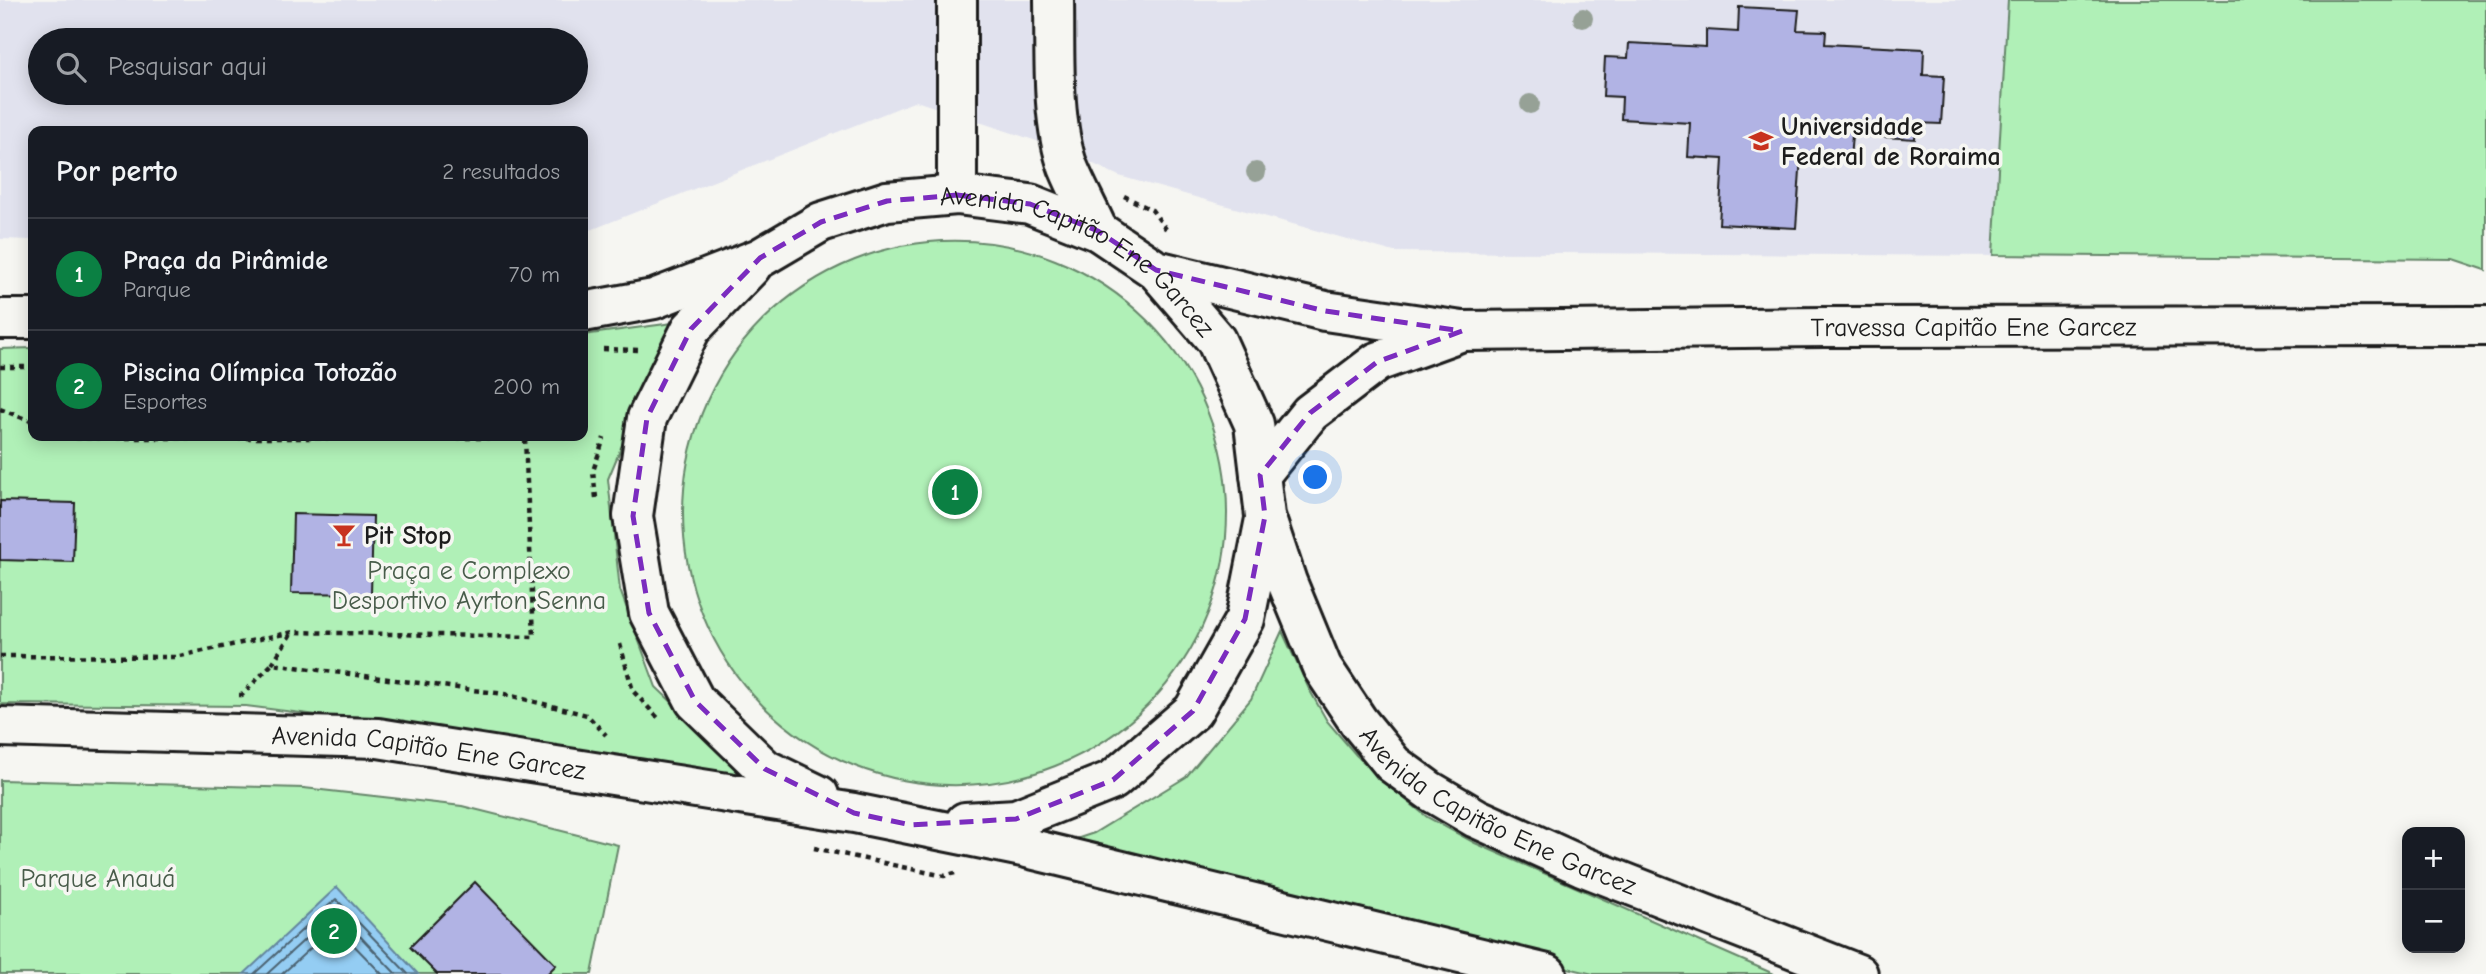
<!DOCTYPE html>
<html lang="pt">
<meta charset="utf-8">
<style>
:root{--surface:#171b24;--page:#242831;--text:#f1f3f6;--muted:#9ea1a6;--line:#363941;--accent:#0b8043}
body{margin:0;font-family:"Comic Neue",sans-serif;background:var(--page);color:var(--text)}
.controls{position:absolute;right:21px;bottom:21px;display:grid;overflow:hidden;border-radius:14px;box-shadow:0 4px 18px #0003}
.controls button{width:63px;height:63px;display:grid;place-items:center;padding:0;border:0;border-bottom:2px solid var(--line);background:var(--surface);color:var(--text);font:35px sans-serif}
.you{position:absolute;left:1316px;top:478px;width:24px;height:24px;margin:-18px;border:5px solid #fff;border-radius:50%;background:#1a73e8;box-shadow:0 0 0 10px #1a73e833}
.badge{display:grid;place-items:center;width:46px;height:46px;border-radius:50%;background:var(--accent);color:#fff;font-size:23px;font-weight:700}
.pin{position:absolute;translate:-50% -50%;border:4px solid #fff;box-shadow:0 2px 7px #0006}
.list{margin:0;padding:0;list-style:none}
h2{display:flex;justify-content:space-between;align-items:center;height:91px;margin:0;padding:0 28px;font-size:30px}
h2 small{font-size:23px;font-weight:400;color:var(--muted)}
.list li{display:grid;grid-template-columns:46px 1fr auto;gap:21px;align-items:center;box-sizing:border-box;height:112px;padding:0 28px;border-top:2px solid var(--line)}
.list b{display:block;font-size:26px;white-space:nowrap}
.list p{margin:0;font-size:23px;white-space:nowrap;color:var(--muted)}
.list em{font-size:23px;font-style:normal;color:var(--muted)}
.icon{flex:none;width:38px;height:38px;fill:none;stroke:currentColor;stroke-width:2;stroke-linecap:round;stroke-linejoin:round}
.map{position:relative;flex:none;width:2486px;height:974px;overflow:hidden}
.search{position:absolute;background:var(--surface);box-shadow:0 4px 18px #0003;left:28px;top:28px;width:560px;height:77px;display:flex;align-items:center;gap:18px;box-sizing:border-box;padding:0 24px;border-radius:38px;color:var(--muted);font-size:26px}
.panel{position:absolute;background:var(--surface);box-shadow:0 4px 18px #0003;left:28px;top:126px;width:560px;height:315px;border-radius:14px}
.map>svg:first-child{display:block}
.built{fill:#e1e2ee;fill-rule:evenodd}
.green{fill:#b0f0b7;stroke:#66866a;stroke-width:2}
.water{fill:#94cdf3;stroke:#64869d;stroke-width:2}
.lines{fill:none;stroke-linecap:round;stroke-linejoin:round}
.shore{stroke:#4c6372;stroke-width:2}
.building{fill:#b1b3e4;stroke:#1c1c1c;stroke-width:2}
.minor-casing{stroke:#1c1c1c;stroke-width:44}
.path{stroke:#1c1c1c;stroke-width:4.5;stroke-dasharray:5 5;stroke-linecap:butt}
.minor{stroke:#f6f6f2;stroke-width:38}
.tree{fill:#96a196}
.marked{fill:none;stroke:#7b2cbf;stroke-width:5;stroke-dasharray:14 9;stroke-linejoin:round}
.labels{text-anchor:middle;stroke-width:7;stroke-linejoin:round;paint-order:stroke}
.poi-label{font-size:26px;font-weight:bold;fill:#1c1c1c;stroke:#f6f6f2;text-anchor:start}
.street-label{font-size:26px;fill:#1c1c1c;stroke:#f6f6f2}
.park-label{font-size:26px;fill:#485c4a;stroke:#f6f6f2}
</style>
<div class="map">
<svg width="2486" height="974" viewBox="0 0 2486 974">
<rect width="100%" height="100%" fill="#f6f6f2"/>
<filter id="ink" filterUnits="userSpaceOnUse"><feTurbulence type="fractalNoise" baseFrequency=".0143" numOctaves="2"/><feDisplacementMap in="SourceGraphic" scale="14" xChannelSelector="R" yChannelSelector="G"/><feConvolveMatrix kernelMatrix="1 2 1 2 8 2 1 2 1" color-interpolation-filters="sRGB"/></filter>
<g filter="url(#ink)">
<path class="built" d="M0 0H2486V270L2453 259 1394 252 1119 176 1064 150 916 101 583 233V131H33V240L0 239ZM40 40H576V93H40Z"/>
<path class="green" d="M2008 0H2486V270L2453 259 1993 255Z
M683 513a272 272 0 1 1 544 0a272 272 0 1 1-544 0Z
M673 323 608 479 620 590 656 687 758 785 491 737 246 706 0 704V349L33 348V436H583V335Z
M1282 631 1309 689 1327 721 1356 755 1395 791 1427 817 1475 843 1774 974H1593L1058 845 1094 833 1186 777 1251 699Z
M0 780 304 788 462 806 618 845 592 974H0Z"/>
<path class="water" d="M337 887 418 974H244Z"/>
<g class="lines">
<path class="shore" d="M254 974 336 899 408 974
M267 974 336 911 396 974
M282 974 335 926 382 974"/>
</g>
<path class="building" d="M1739 7 1799 10 1797 30 1826 31 1825 44 1924 49 1923 75 1944 76 1941 124 1916 123 1915 139 1852 135 1850 159 1801 156 1796 228 1719 224 1723 159 1688 157 1690 123 1621 119 1622 97 1603 96 1605 57 1628 58 1629 43 1706 47V30L1738 32Z
M0 501 75 503 73 562 0 560Z
M293 514 373 516 371 594 291 593Z
M475 882 556 965 547 974H437L410 947Z"/>
<g class="lines">
<g class="minor-casing">
<g id="minor">
<path d="M1054 0C1055 50 1051 120 1068 167 1077 189 1089 210 1098 231"/>
<path d="M957 195V0"/>
<path d="M751 267 691 329 647 418 633 516 649 613 695 701 765 769 819 795"/>
<path id="s1" d="M1156 270 1325 311 1462 331 1825 327 2486 326"/>
<path id="s2" d="M583 312 654 299 760 258 821 222 887 201 957 195 1030 204 1098 231 1156 270 1216 340 1254 424 1265 516 1287 582 1322 667 1358 721 1393 764 1430 791 1476 818 1582 866 1858 974"/>
<path d="M0 319H33"/>
<path d="M1260 475 1310 413 1377 362 1457 333"/>
<path id="s3" d="M0 727 378 738 854 813 1027 848 1547 974"/>
<path d="M965 822 1016 819 1113 780 1193 711 1245 619 1265 519"/>
</g>
</g>
<path class="path" d="M1124 196 1152 210 1166 229
M603 349 640 350
M0 367H33
M0 409 33 422
M596 498 593 471 604 438
M620 644 633 691 658 718
M0 656 175 657 293 632 534 637 525 438H75L70 436
M272 664 292 632
M239 695H242L272 664 504 694 587 715 606 735
M814 848 944 876 955 873"/>
<use href="#minor" class="minor"/>
</g>
<g class="tree">
<circle cx="1583" cy="18" r="10"/>
<circle cx="1530" cy="104" r="10"/>
<circle cx="1256" cy="172" r="10"/>
</g>
</g>
<path class="marked" d="M957 195 1030 204 1098 231 1156 270 1325 311 1462 331 1377 362 1310 413 1260 475 1265 516 1245 619 1193 711 1113 780 1016 819 911 825 854 813 765 769 695 701 649 613 633 516 647 418 691 329 760 258 821 222 887 201Z"/>
<defs>
<g id="university-bare" transform="scale(1.89)"><path d="M0-5L7-2L0 1L-7-2ZM-4 1L0 2.5L4 1V4Q0 6-4 4Z" fill="#c8321e" stroke="#f6f6f2" stroke-width="2.5" paint-order="stroke"/></g>
<g id="bar-bare" transform="scale(1.89)"><path d="M-6-5H6L.8 .8V4.5H3.5V6h-7V4.5H-.8V.8Z" fill="#c8321e" stroke="#f6f6f2" stroke-width="2.5" paint-order="stroke"/></g>
</defs>
<g fill-rule="evenodd">
<use href="#university-bare" x="1761" y="141"/>
<use href="#bar-bare" x="344" y="535"/>
</g>
<g class="labels">
<g class="poi-label">
<text x="1781" y="135">Universidade<tspan x="1781" dy="30">Federal de Roraima</tspan></text>
<text x="364" y="544">Pit Stop</text>
</g>
<g class="street-label">
<text dy="9" stroke="none"><textPath href="#s2" startOffset="537">Avenida Capitão Ene Garcez</textPath></text>
<text dy="9" stroke="none"><textPath href="#s1" startOffset="824">Travessa Capitão Ene Garcez</textPath></text>
<text dy="9" stroke="none"><textPath href="#s3" startOffset="430">Avenida Capitão Ene Garcez</textPath></text>
<text dy="9" stroke="none"><textPath href="#s2" startOffset="1286">Avenida Capitão Ene Garcez</textPath></text>
</g>
<g class="park-label">
<text x="469" y="579">Praça e Complexo<tspan x="469" dy="30">Desportivo Ayrton Senna</tspan></text>
<text x="98" y="887">Parque Anauá</text>
</g>
</g>
</svg>
<div class="controls">
<button>+</button>
<button>−</button>
</div>
<div class="you"></div>
<div class="pin badge" style="left:955px;top:492px">1</div>
<div class="pin badge" style="left:334px;top:931px">2</div>
<div class="search"><svg class="icon" aria-label="search" viewBox="0 0 24 24"><circle cx="10" cy="10" r="6"/><path d="M15 15l6 6"/></svg>Pesquisar aqui</div>
<section class="panel">
<h2>Por perto<small>2 resultados</small></h2>
<ul class="list">
<li><span class="badge">1</span><div><b>Praça da Pirâmide</b><p>Parque</p></div><em>70 m</em></li>
<li><span class="badge">2</span><div><b>Piscina Olímpica Totozão</b><p>Esportes</p></div><em>200 m</em></li>
</ul>
</section>
</div>
